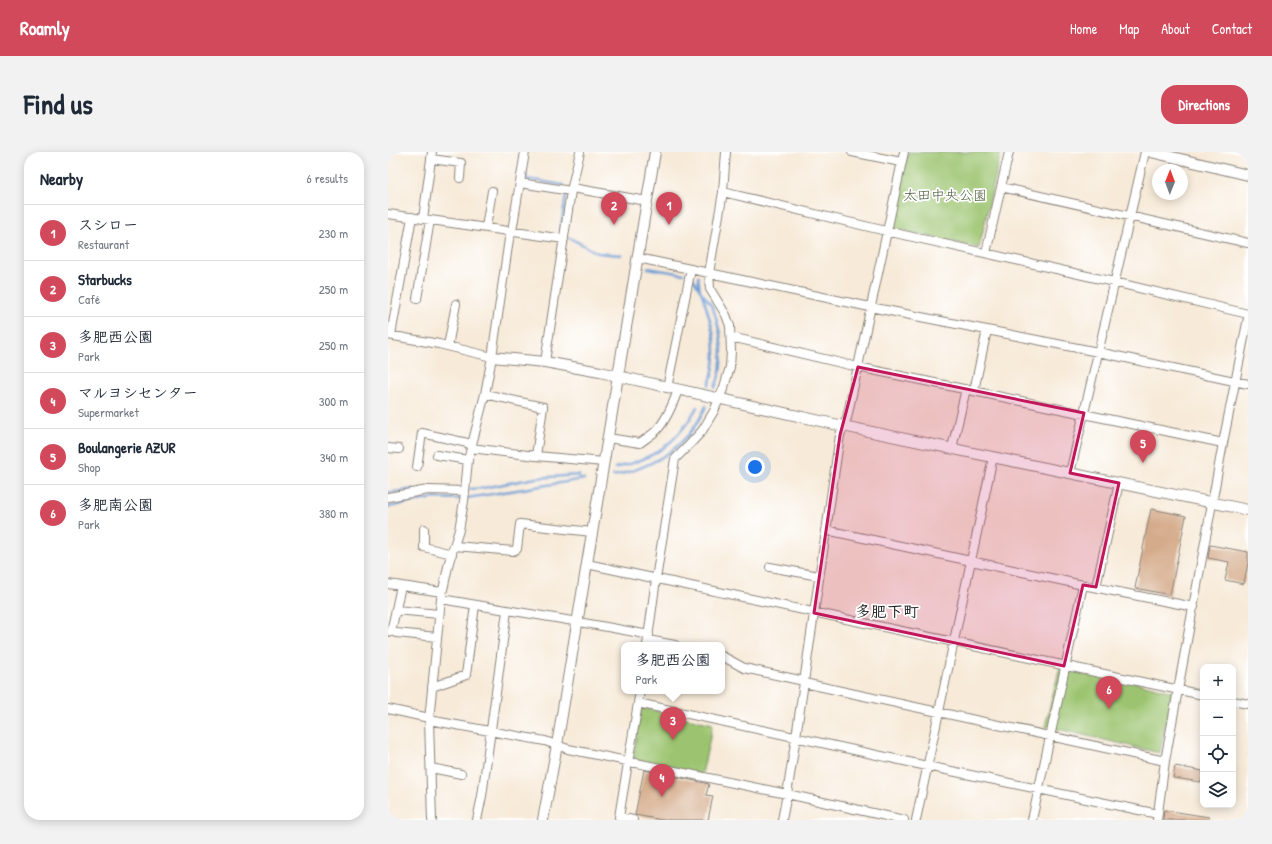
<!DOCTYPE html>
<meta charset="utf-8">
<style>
:root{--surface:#fff;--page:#f2f2f3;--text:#1f2937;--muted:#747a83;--line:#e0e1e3;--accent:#d1495b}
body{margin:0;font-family:"Patrick Hand","Klee One",sans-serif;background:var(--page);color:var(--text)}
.controls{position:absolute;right:12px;bottom:12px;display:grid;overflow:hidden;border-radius:8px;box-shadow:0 2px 10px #0003}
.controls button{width:36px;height:36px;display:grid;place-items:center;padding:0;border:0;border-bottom:1px solid var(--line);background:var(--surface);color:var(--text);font:20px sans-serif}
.compass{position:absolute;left:764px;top:12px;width:36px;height:36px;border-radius:50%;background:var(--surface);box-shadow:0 2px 10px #0003;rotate:1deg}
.you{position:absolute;left:367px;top:315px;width:14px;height:14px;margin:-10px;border:3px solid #fff;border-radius:50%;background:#1a73e8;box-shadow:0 0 0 6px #1a73e833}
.badge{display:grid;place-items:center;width:26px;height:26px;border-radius:50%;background:var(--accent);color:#fff;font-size:13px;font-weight:700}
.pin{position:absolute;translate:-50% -33px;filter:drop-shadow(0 1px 2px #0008)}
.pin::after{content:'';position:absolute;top:21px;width:14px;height:12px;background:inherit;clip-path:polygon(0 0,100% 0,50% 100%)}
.popup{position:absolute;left:233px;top:490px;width:104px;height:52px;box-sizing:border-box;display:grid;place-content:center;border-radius:8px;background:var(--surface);filter:drop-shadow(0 1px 3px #0005);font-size:13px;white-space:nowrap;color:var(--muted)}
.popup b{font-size:15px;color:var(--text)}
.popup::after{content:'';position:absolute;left:50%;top:100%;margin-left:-8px;border:8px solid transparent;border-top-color:var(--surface)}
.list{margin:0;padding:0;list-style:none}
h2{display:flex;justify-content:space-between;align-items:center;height:52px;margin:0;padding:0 16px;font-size:17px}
h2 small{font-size:13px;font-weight:400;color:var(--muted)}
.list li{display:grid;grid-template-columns:26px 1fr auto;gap:12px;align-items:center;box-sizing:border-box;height:56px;padding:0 16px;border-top:1px solid var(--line)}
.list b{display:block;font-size:15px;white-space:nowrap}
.list p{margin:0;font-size:13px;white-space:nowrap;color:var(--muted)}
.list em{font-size:13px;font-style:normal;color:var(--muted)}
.icon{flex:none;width:22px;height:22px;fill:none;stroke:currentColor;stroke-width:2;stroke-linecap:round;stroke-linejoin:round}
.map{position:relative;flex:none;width:860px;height:668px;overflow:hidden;border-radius:16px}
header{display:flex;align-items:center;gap:24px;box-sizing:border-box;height:56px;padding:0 20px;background:var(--accent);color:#fff}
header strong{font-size:19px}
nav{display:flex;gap:22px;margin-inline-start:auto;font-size:14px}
.intro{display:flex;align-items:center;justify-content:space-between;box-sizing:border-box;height:96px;padding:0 24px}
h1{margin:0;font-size:28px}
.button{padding:10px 18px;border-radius:16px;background:var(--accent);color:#fff;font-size:14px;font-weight:700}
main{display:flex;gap:24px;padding:0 24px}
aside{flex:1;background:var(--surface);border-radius:16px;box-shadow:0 2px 10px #0003}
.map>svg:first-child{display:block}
.green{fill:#9cc470;stroke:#5c7046}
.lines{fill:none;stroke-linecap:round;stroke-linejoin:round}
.stream{stroke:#6d9dd6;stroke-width:2.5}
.building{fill:#d5ac8b}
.minor-casing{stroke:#8a837a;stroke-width:10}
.tertiary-casing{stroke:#8a837a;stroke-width:12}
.minor{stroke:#fff;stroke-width:8}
.tertiary{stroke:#fff;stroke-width:10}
.marked{fill:#c2185b;fill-opacity:0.2;stroke:#c2185b;stroke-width:3;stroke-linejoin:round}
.labels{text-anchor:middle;stroke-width:3.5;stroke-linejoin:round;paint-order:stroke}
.park-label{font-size:14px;fill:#4f5f3e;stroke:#fff}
.quarter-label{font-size:16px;font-weight:bold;fill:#1c1c1c;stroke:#fff}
</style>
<header>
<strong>Roamly</strong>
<nav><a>Home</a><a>Map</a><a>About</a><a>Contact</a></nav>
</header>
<div class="intro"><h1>Find us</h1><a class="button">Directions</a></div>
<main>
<aside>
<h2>Nearby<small>6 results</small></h2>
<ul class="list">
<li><span class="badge">1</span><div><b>スシロー</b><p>Restaurant</p></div><em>230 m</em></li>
<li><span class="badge">2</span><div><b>Starbucks</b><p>Café</p></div><em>250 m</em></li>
<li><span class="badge">3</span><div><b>多肥西公園</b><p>Park</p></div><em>250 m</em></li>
<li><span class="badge">4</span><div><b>マルヨシセンター</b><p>Supermarket</p></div><em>300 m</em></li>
<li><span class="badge">5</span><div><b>Boulangerie AZUR</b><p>Shop</p></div><em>340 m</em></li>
<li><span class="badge">6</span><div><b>多肥南公園</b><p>Park</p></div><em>380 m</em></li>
</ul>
</aside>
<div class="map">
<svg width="860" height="668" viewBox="0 0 860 668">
<rect width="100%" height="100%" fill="#fff"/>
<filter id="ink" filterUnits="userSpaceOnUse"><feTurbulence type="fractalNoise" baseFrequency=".025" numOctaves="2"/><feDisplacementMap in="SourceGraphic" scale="8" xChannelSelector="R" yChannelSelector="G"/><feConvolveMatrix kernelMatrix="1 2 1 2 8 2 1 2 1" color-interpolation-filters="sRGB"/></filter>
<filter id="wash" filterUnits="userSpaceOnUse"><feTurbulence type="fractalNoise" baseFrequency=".012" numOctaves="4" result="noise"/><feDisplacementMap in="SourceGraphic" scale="16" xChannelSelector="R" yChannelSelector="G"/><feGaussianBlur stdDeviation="0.9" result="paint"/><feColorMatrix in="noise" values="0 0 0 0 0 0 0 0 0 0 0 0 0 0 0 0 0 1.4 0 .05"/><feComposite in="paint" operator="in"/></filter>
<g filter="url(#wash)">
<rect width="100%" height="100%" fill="#f7ead8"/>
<path class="green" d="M520 0H613L591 96 505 76 503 71Z
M673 511 784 540 772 601 657 574Z
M255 556 325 572 314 622 248 608 245 604 253 558Z"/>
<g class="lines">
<path class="stream" d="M137 20 139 27 175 33
M174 81 172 80 178 43
M180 85 210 101 233 103
M260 116 295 122
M304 125 313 140 323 152 327 162 332 182 334 200 332 221 327 236
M310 125 312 138
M314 142C325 175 333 200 321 233
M227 316C266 307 290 291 309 255
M225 324C266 315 301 294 318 254
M81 337 95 336 148 326 191 323V327
M0 341 25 337
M0 355 46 346 73 347 196 327"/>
</g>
<g id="blocks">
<path class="building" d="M763 357 798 364 782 443 747 436Z
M822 393 860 400V411L856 432 837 428 841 410 820 406Z
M787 614 815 619 813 630 785 626Z
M256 618 321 632 318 643 325 644 320 668H274L247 663Z
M776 658 821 665V668H775Z"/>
</g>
</g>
<g filter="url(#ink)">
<use href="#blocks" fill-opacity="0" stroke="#8a837a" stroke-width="1"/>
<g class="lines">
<g class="minor-casing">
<path id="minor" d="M464 0 513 10
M43 7 73 11 72 26
M132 31 183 39
M613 35 860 91
M184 36 259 49
M335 40 498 79 726 130 860 162
M0 62 176 87
M35 67 44 0
M98 75 104 39
M598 101 621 0
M250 106 482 155 710 200 860 232
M29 147 42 68
M0 183 51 192 104 205
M3 183 24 65
M343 185 470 215 835 291
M60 194 68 152
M157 210 183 39 192 0
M279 236 303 117
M586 239 599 178
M220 286 252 291C257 287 264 283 269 278 279 267 285 252 290 238
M0 296 11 297
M83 296 148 304 155 255 97 242
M564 296 578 237
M49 303 80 308
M148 304 216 310
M29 315 34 281 84 292
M682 321 757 0
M0 345 40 338 77 339
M36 377V395L64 402
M438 378 695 433 806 455
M67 394 125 399 129 397 132 372 204 380
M199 412 815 543
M382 415 431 424
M0 432 54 440
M708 435 731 331
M53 447C122 459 192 469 261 483
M8 458 51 462
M3 480 13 434
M8 481 49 485
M260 488 287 493
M259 493 268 427 287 307 302 292 314 279 326 259 336 235 342 215 343 199 342 174 338 163 322 137 321 121 335 40 338 0
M334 504 356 516 416 529
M416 531 777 609
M44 535 78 523 87 453
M845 549 860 552
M250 551 539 614 770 662
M0 557 41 566
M41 568 157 589 180 597 399 642 516 668
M43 616 73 622
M44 668 41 568 53 447 61 410 71 378 76 349 80 308 97 242 104 205 121 87 124 79 137 0
M89 668 94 644 119 459
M245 668 231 665 252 539
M394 668 399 642 408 585 452 283 459 266 516 0
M528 668 605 305
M644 668 695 433
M769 668 777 609 790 538 835 291 860 166"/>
</g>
<g class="tertiary-casing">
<path id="tertiary" d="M763 0 860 23
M104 205 157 210 212 220 455 274 860 358
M155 668 169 593 267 0"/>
</g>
<use href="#minor" class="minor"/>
<use href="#tertiary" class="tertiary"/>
</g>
</g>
<path class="marked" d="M470 215 696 261 682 321 731 331 708 435 695 433 676 514 426 461 452 283Z"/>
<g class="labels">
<g class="park-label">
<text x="557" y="48">太田中央公園</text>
</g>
<g class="quarter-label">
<text x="499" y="465">多肥下町</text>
</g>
</g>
</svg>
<div class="controls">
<button>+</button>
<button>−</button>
<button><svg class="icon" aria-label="locate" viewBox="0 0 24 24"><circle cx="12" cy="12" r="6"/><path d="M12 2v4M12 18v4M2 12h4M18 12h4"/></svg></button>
<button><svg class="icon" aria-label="layers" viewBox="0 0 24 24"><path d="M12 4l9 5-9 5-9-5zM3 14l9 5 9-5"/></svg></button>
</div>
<svg class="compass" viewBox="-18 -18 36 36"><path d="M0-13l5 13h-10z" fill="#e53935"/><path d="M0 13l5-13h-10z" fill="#747a83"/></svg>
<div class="you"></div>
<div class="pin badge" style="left:281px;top:73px">1</div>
<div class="pin badge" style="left:226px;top:73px">2</div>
<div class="pin badge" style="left:285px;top:588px">3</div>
<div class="popup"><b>多肥西公園</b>Park</div>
<div class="pin badge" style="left:274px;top:645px">4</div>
<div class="pin badge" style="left:755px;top:311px">5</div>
<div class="pin badge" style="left:721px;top:557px">6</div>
</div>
</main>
